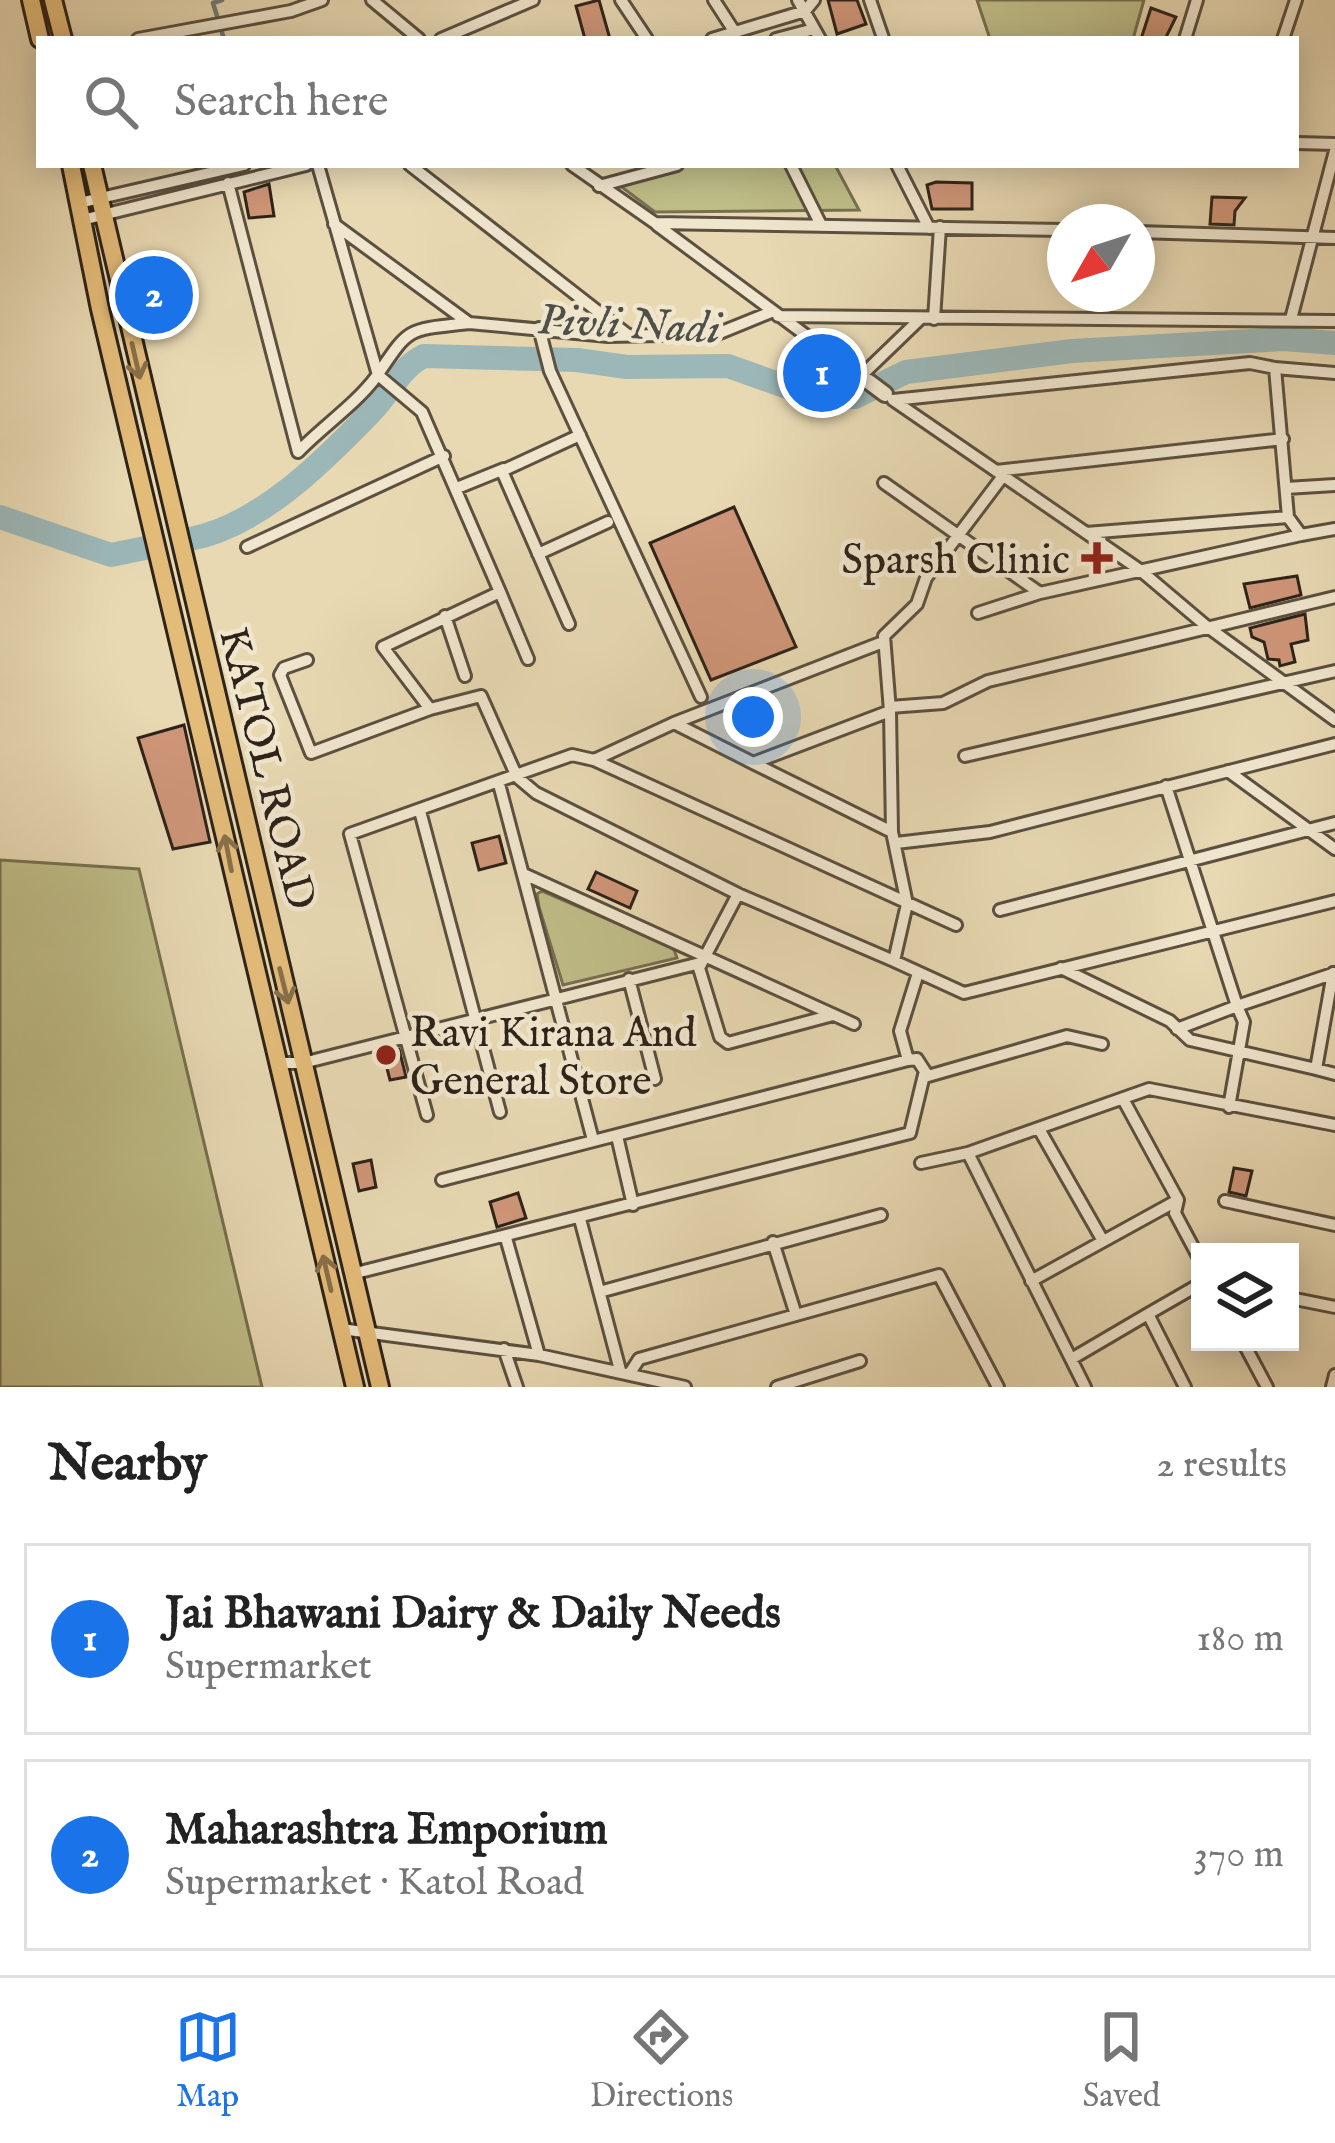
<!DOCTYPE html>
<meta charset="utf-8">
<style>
:root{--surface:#fff;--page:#f6f6f6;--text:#222;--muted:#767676;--line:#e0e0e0;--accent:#1a73e8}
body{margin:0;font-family:"IM FELL English",serif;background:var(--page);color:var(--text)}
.controls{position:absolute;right:36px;bottom:36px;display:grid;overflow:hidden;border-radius:0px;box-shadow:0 6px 30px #0003}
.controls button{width:108px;height:108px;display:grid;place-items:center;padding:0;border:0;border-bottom:3px solid var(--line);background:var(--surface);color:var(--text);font:60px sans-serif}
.compass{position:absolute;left:1047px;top:204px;width:108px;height:108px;border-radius:50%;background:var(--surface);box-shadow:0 6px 30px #0003;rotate:231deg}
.you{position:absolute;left:753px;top:717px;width:42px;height:42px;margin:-30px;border:9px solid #fff;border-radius:50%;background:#1a73e8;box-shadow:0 0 0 18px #1a73e833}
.badge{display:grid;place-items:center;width:78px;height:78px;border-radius:50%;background:var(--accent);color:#fff;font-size:39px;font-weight:700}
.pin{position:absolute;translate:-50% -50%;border:6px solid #fff;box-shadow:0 3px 12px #0006}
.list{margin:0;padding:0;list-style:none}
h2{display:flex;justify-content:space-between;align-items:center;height:156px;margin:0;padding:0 48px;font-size:51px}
h2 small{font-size:39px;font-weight:400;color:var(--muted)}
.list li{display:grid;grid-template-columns:78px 1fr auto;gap:36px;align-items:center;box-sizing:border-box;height:192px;margin:0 24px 24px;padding:0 24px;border:3px solid var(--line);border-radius:0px}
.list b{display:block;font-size:45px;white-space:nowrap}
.list p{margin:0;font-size:39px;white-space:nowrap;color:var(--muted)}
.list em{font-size:39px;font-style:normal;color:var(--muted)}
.icon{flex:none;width:66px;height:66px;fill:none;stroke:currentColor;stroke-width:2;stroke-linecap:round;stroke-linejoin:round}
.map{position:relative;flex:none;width:1335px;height:1387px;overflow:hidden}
.search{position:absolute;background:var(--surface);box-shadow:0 6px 30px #0003;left:36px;right:36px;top:36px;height:132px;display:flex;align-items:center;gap:30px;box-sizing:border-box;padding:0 42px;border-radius:0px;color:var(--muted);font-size:45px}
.sheet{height:588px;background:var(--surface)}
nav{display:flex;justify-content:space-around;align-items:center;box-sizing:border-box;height:168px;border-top:3px solid var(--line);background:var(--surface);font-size:33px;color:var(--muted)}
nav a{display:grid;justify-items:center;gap:6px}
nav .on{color:var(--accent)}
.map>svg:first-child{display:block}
.green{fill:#bebc87;stroke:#767050;stroke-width:3}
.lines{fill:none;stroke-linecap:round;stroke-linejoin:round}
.stream{stroke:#707c78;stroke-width:4.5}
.river{stroke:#9cb7b8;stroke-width:24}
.building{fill:#cf9679;stroke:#2e2319;stroke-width:3}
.minor-casing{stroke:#5c5040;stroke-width:16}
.tertiary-casing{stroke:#5c5040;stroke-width:20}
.primary-casing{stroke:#2e2319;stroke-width:22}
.minor{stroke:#f0e6ce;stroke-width:10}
.tertiary{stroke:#f0e6ce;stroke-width:14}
.primary{stroke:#e4bc7a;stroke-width:16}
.oneway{stroke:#89704a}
.poi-dot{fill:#8f2418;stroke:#f0e6ce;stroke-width:4.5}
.labels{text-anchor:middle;stroke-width:9;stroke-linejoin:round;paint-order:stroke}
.poi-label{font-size:42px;fill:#2e2319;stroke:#f0e6ce;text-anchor:end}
.street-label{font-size:42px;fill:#2e2319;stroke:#f0e6ce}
.water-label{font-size:45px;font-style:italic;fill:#4f4f49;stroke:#f0e6ce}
</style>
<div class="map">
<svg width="1335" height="1387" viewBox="0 0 1335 1387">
<rect width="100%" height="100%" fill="#e8d9b3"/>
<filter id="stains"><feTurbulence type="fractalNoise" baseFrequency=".00167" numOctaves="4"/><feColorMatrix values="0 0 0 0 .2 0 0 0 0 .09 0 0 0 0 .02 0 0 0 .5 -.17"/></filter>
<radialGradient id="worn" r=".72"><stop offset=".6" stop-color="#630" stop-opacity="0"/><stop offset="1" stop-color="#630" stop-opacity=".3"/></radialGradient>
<path class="green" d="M977 0H1144L1133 39H990Z
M653 165H835L859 210 655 212 611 179Z
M0 860 139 869 262 1387H0Z
M542 891 673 947 677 958 563 985 539 907 537 894Z"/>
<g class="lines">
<path class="stream" d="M222 0 213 3 224 39"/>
<path class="river" d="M0 517 111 555 150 547
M190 539C260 526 325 460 373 410 390 392 402 366 424 356L577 360 627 367 728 366 815 397H855L906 372 1072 351 1284 339 1335 343"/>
</g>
<path class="building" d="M599 0 610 39H585L576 6Z
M828 0H857L866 24 837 34Z
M1151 8 1176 17 1165 39H1141Z
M936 182 972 183V209H932L927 185Z
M269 184 274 216 249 218 244 192Z
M1212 197 1245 198 1235 211 1234 225 1210 224Z
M734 507 796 647 711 680 650 543Z
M1297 576 1301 595 1250 608 1244 584Z
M1305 614 1308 640 1291 644 1295 662 1280 666 1279 660 1268 659 1264 642 1252 637 1250 628Z
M184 725 210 842 173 849 138 738Z
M499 836 506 863 479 870 472 843Z
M596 872 637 891 630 908 588 889Z
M399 1049 406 1077 390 1080 383 1053Z
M371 1160 376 1187 359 1191 353 1164Z
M1234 1168 1252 1171 1246 1196 1229 1192Z
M518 1193 526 1218 497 1227 490 1202Z"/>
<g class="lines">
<g class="minor-casing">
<path id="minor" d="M372 0 419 39
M621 0 647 39
M714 0 734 31
M798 0 820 39
M870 0 883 38
M138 39 291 11 322 0
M441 39 533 0
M712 39 805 11 814 0
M776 39 814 29
M1185 39 1197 0
M1283 39 1296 0
M1296 143 1335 144
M410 165 628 335
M572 165 655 223 1065 230
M791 165 821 225
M897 165 929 228
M228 183 298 452C322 427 356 404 376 377 410 327 405 330 469 323
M599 186 677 165
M79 203 244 165
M82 220 306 165
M334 224 469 323 608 336 717 334 771 312
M657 225 869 382
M1137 232 1335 238
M778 316 1335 321
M934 319 940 227
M1291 319 1335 151
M539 328 550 371 701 697
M1275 368 1335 373
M861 376 919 320
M893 400 1250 363 1275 368 1288 517 1086 533
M893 400 1140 570 1205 625 1335 720
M996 471 1283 439
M884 483 1040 593 1301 535
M457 488 504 469
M1286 488 1335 485
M1288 517 1301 535 1335 529
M247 547 444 456
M538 554 608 522
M500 592 528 659
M978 613 1040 593
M445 616 465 676
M569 624 502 471 580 435
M307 660 284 668 280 675 311 753 430 709 383 647 500 592 422 412 378 375 318 165
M890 707 943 703 988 681 1335 597
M430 709 481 696 517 777 536 793 738 894
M890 711 884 636 917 604 926 578 1003 476
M674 723 883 642
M965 756 1335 671
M594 760 674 723 753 763 890 711 892 832 907 904 894 961 964 993 1335 901
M753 763 892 832
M1228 771 1335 849
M499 784 593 1140
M1166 786 1237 1006 1335 973
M420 811 500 1112
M896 843 990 832 1335 744
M526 875 854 1024
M1000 910 1335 823
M1061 968 1170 1021 1190 1040 1316 1069
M1333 973 1316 1069 1335 1074
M629 979 655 1079
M833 1015 728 1043 720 1037 699 968 738 894 894 961
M1177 1029 1237 1006 1244 1022 1229 1107
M908 1060 900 1031 918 973
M277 1063H303L700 963
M1123 1099 1178 1200 1175 1213 1200 1260
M427 1115 350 834 572 755 594 760 956 925
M1039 1129 1103 1241
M617 1136 633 1205
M968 1153 1085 1387
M921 1163 968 1153 1149 1089 1335 1125
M442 1180 908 1060 917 1059 928 1076 1067 1036 1102 1044
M1225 1201 1335 1225
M580 1219 620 1370
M506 1238 539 1355
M773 1242 796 1315
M352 1274 910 1133 924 1075
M1031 1281 1178 1200
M603 1291 881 1215
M1290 1298 1335 1307
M1148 1314 1200 1284
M341 1329 539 1355 685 1387
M1243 1342 1267 1387
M504 1349 517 1387
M1073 1358 1148 1314 1185 1387
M630 1373 639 1359 939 1275 998 1387
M777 1387 860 1361
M1332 1387 1335 1375"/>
</g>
<g class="tertiary-casing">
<path id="tertiary" d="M869 382 885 394"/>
</g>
<g class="primary-casing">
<path id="primary" d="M31 0 40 39
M53 0 63 39
M71 165 100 309 355 1387
M92 165 380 1387"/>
</g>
<use href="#minor" class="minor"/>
<use href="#tertiary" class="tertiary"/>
<use href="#primary" class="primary"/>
</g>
<defs><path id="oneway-shaft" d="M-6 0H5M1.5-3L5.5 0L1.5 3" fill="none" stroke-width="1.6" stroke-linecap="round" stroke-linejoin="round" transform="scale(3)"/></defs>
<g class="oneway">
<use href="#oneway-shaft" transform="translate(136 361) rotate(77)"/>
<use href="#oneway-shaft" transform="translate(228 853) rotate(-101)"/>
<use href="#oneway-shaft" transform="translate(284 986) rotate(76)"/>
<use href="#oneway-shaft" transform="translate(327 1273) rotate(-103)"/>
</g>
<g class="poi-dot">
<path d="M1091 540h12v12h12v12h-12v12h-12v-12h-12v-12h12z"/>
<circle cx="386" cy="1055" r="12"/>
</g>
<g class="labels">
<g class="poi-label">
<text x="1070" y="573">Sparsh Clinic</text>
<text x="410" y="1046" text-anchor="start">Ravi Kirana And<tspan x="410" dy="48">General Store</tspan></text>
</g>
<g class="street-label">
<text transform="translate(269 768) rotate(76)" y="15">KATOL ROAD</text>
</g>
<g class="water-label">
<text transform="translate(629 322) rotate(3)" y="16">Pivli Nadi</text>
</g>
</g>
<rect width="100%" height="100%" filter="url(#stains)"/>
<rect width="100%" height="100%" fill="url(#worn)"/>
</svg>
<div class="controls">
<button><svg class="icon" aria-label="layers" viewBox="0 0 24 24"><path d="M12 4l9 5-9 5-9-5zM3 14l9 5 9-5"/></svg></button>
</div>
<svg class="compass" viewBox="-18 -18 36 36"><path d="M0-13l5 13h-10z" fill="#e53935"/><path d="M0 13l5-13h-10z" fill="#767676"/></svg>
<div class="you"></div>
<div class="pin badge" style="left:822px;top:373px">1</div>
<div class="pin badge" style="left:154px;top:295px">2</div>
<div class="search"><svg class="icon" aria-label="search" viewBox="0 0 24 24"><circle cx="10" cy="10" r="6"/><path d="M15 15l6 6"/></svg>Search here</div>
</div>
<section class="sheet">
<h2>Nearby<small>2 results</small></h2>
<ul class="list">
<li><span class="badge">1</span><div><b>Jai Bhawani Dairy &amp; Daily Needs</b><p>Supermarket</p></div><em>180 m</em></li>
<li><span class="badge">2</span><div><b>Maharashtra Emporium</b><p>Supermarket · Katol Road</p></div><em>370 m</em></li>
</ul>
</section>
<nav>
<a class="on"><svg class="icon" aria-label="map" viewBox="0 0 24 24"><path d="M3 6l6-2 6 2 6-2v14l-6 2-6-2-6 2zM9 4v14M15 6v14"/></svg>Map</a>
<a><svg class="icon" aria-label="directions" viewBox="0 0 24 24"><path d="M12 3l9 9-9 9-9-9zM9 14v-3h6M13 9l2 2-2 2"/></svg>Directions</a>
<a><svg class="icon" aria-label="saved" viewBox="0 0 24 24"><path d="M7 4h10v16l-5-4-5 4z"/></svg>Saved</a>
</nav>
